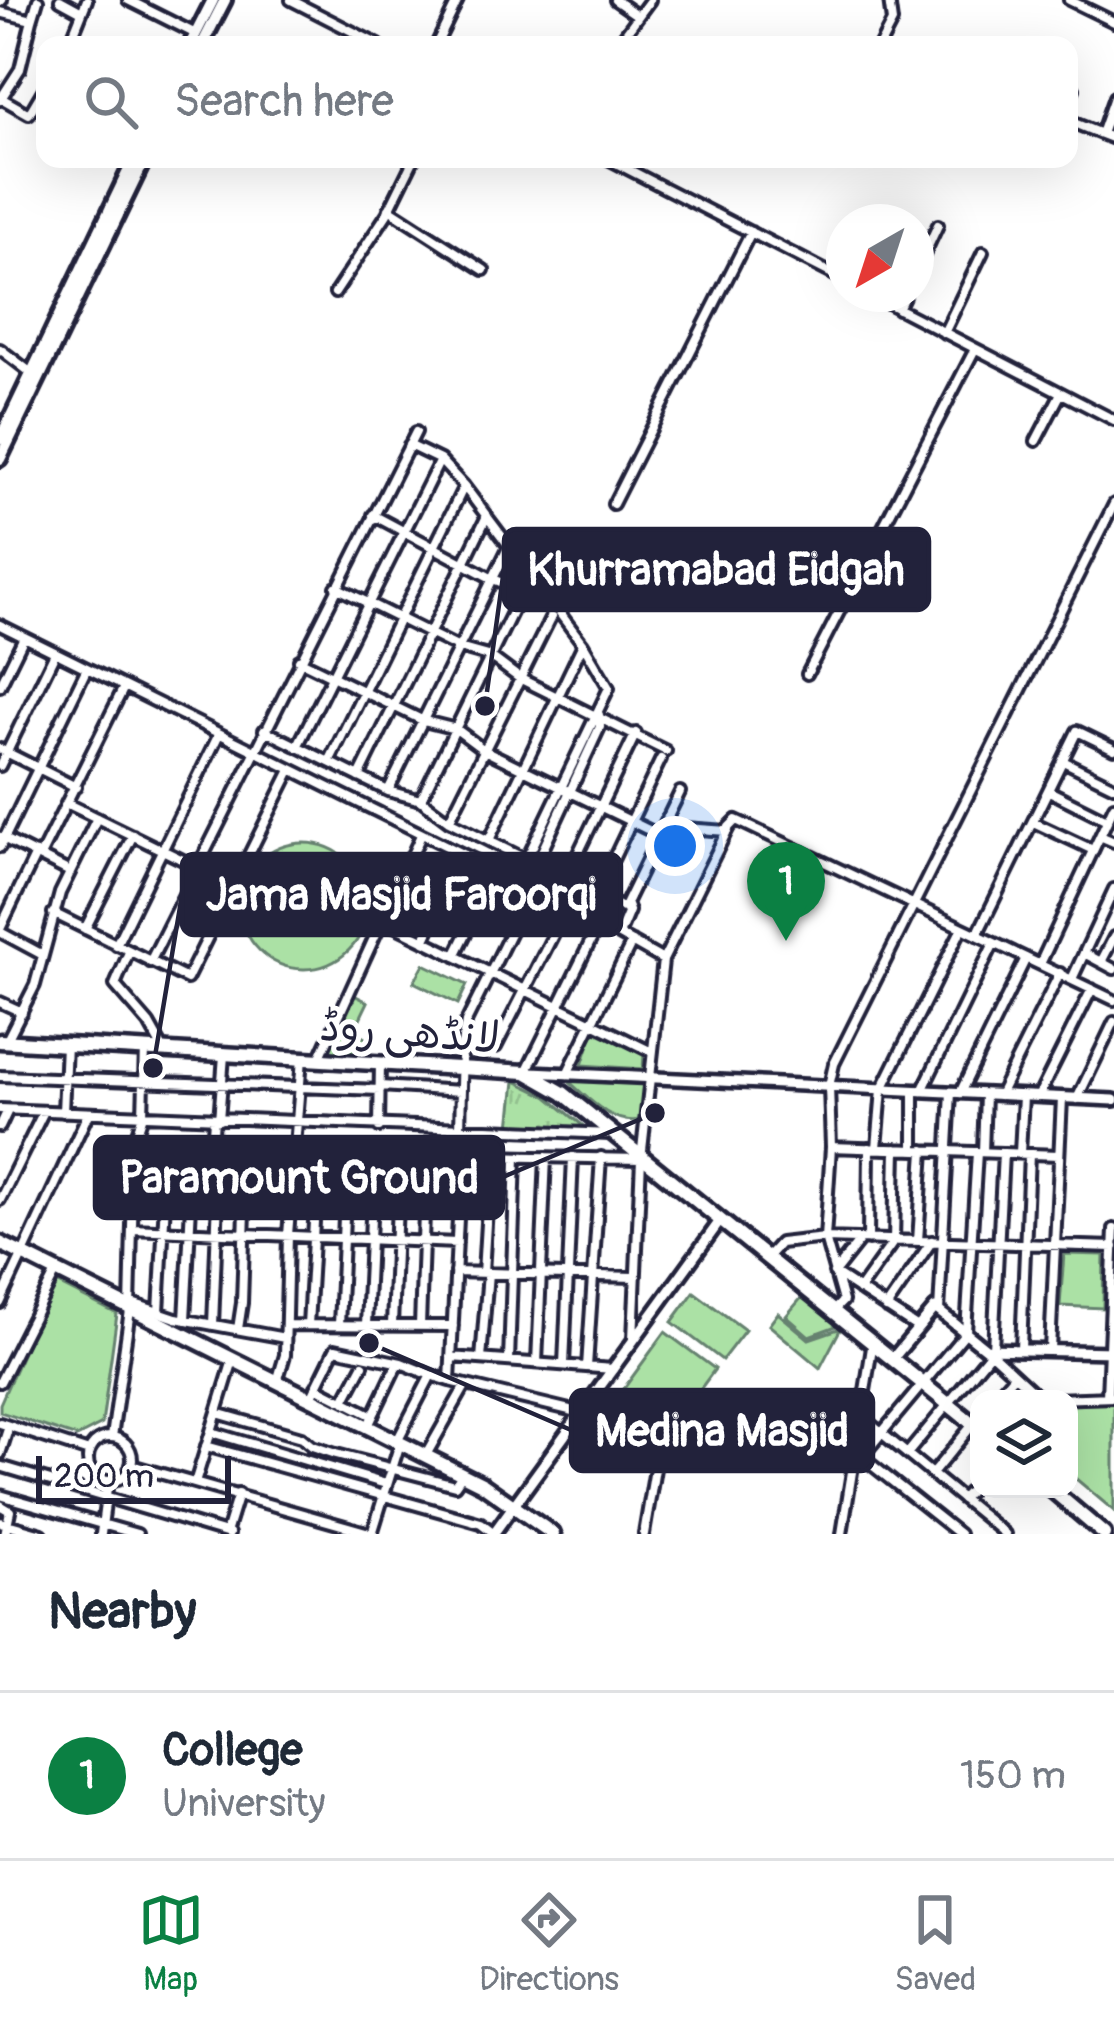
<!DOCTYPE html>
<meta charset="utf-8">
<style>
:root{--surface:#fff;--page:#f2f2f3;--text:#1f2937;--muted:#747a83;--line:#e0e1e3;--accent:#0b8043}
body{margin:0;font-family:Pangolin,"Playpen Sans Arabic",sans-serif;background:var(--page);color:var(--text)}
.controls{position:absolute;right:36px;bottom:36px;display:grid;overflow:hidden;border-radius:24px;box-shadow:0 12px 48px #0002}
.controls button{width:108px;height:108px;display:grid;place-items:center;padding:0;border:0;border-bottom:3px solid var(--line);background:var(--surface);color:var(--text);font:60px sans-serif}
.compass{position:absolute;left:826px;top:204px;width:108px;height:108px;border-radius:50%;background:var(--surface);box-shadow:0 12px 48px #0002;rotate:219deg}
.scale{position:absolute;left:36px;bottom:30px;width:195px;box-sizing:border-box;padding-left:12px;border:6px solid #22223b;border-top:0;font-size:33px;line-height:42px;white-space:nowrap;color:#22223b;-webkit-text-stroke:9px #fff;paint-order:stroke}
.you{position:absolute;left:675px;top:846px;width:42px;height:42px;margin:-30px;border:9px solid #fff;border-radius:50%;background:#1a73e8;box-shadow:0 0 0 18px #1a73e833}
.badge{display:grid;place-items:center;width:78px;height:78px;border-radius:50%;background:var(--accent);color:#fff;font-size:39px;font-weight:700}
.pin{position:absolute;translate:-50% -99px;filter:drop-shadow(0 3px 6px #0008)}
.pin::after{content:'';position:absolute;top:63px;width:42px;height:36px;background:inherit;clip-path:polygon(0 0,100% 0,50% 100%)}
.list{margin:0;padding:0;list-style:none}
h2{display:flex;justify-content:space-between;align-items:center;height:156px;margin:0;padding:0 48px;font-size:51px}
h2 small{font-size:39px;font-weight:400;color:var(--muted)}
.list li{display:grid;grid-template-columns:78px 1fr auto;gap:36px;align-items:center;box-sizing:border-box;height:168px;padding:0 48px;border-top:3px solid var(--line)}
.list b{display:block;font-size:45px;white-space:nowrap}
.list p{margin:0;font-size:39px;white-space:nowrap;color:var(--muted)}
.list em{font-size:39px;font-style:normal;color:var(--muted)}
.icon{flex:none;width:66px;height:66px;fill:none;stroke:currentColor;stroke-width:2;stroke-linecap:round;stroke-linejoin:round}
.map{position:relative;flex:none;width:1114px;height:1534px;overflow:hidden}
.search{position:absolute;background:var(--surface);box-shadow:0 12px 48px #0002;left:36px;right:36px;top:36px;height:132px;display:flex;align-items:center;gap:30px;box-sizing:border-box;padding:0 42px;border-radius:24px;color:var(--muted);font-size:45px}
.sheet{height:324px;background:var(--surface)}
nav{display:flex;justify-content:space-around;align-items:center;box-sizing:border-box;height:168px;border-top:3px solid var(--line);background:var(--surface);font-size:33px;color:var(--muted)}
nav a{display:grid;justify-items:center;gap:6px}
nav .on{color:var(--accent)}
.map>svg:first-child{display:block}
.green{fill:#abe1a5;stroke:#668270;stroke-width:3}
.park{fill:url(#park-tufts);stroke:#668270;stroke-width:3}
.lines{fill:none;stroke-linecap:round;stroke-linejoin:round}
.minor-casing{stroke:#22223b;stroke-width:16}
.tertiary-casing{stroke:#22223b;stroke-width:18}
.secondary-casing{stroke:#22223b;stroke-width:20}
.primary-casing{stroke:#22223b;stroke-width:21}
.minor{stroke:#fff;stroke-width:8}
.tertiary{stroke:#fff;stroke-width:9}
.secondary{stroke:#fff;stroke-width:10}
.primary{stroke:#fff;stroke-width:12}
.labels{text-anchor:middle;stroke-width:10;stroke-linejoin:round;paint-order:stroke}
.street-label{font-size:42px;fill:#22223b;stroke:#fff}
.leader{fill:none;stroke:#22223b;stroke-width:4.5}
.callout-dot{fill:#22223b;stroke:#fff;stroke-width:4.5}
.callout{fill:#22223b;stroke:#22223b;stroke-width:4.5}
.callout-label{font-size:45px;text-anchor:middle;font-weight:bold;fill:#fff}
</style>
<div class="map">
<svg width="1114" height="1534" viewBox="0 0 1114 1534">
<defs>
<pattern id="park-tufts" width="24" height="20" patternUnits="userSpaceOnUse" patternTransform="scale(3)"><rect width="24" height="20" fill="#abe1a5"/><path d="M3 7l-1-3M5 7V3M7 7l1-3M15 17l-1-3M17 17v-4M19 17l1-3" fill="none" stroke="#93c18f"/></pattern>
</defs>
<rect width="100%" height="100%" fill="#fff"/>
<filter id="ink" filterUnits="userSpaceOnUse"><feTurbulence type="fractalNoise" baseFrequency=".00833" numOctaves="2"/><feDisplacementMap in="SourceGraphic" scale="24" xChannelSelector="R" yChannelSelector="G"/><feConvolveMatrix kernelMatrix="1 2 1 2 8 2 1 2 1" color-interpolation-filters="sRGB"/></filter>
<g filter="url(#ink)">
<path class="green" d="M241 906a63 63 0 1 1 126 0a63 63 0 1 1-126 0Z
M424 964 467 985 458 1004 414 982Z
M354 995 368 1002 354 1031 373 1043 368 1054 327 1052Z
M594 1029 644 1054 643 1069 582 1065Z
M565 1078 644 1082 640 1120C612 1126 586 1096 565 1078Z
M1064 1254 1104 1255 1103 1308 1060 1306Z
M54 1282 117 1314 102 1424 77 1437 0 1412V1404Z
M694 1292 745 1330 722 1360 672 1322Z
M803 1296 839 1325 809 1336 786 1316Z
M778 1313 809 1339 841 1328 820 1368 769 1325Z
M665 1332 715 1369 685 1410 622 1391Z
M1069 1403H1114V1511L1069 1473Z"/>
<path class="park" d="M515 1081 548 1097 587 1129 510 1127Z"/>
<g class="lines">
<g class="minor-casing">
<path id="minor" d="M60 0 82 12
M128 0 196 34
M291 0 379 45
M615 0 638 16
M1069 0 1114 22
M0 2 2 0
M0 12 32 20 20 69 0 100
M32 20 38 0
M69 45 87 0
M436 45 458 0
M617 45 650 0
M880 45 892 22 889 0
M1114 97 1101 134 1114 139
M1 98 29 114 45 87
M1069 99 1074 89
M1069 121 1101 134
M608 159 844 280
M389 209 484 270
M916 272 938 225
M335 293 387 214 414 159
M870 294 1114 420
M898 309 905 294
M944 333 983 252
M0 349 30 372
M1036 441 1061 393
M409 445 440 460 464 486 583 644 609 688 516 881
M613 504 751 232
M373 515 493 579 549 601
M336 587 459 648 491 657 519 678 666 751
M0 625 568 906 663 960
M299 660 424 721 456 729 484 750 659 835 671 827 727 831
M807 674 975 349
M0 686 24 637
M264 730 388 791 421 800 449 821 629 911
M297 747 440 460
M0 749 76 787
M1063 761 1114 786
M329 762 464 486
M0 766 55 653
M359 777 487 516
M388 791 510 544
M1049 791 1107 820
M421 799 523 590
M68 804 234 885
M449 821 551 617
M1033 822 1093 850
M1100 836 1114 842
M1 837 70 872
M489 840 583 644
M0 847 87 668
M40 856 124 687
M566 878 636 733
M526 886 600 727 599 715
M53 913 187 979 291 770
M586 916 661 759
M382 920 652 1052
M0 929 36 854
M85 929 133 835
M0 932 41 954
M619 935 629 911 626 903 680 792
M977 935 1077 731 1114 749
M424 941 464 855
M116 945 219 734
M129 952 115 985 149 1024 163 1049
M1084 953 1114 969
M455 956 497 871
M150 962 416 432
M1101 962 1114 937
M1040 964 1114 806
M1072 979 1114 889
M0 1002 22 1012
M7 1040 35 985 60 893 97 818
M496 1047 568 906
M320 1057 421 835
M526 1072 599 924
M567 1074 632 942
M0 1076 380 1090
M380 1086 461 1091
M922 1091 994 943
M960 1093 1026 958
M999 1095 1060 973
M1038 1097 1092 989
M1077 1099 1114 1022
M0 1109 610 1134
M63 1112 66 1044
M219 1120 224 1055
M0 1127 8 1110
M379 1127 380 1063
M460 1130 462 1044 466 1022 532 889
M475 1131 461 1157 450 1381 582 1413 739 1444
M134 1142 382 1154 641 1159
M212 1147 214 1119
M831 1147 1059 1155
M877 1148 882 1089 962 928
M914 1150V1091
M983 1152 985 1094
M1020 1153 1023 1096
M0 1200 44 1111
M132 1229 457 1243
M860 1240 834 1273 918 1328
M868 1240 869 1148
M918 1241 924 1150
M768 1256 780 1243 825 1238 1114 1247
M455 1272 634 1277
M483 1273 490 1157
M859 1290 894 1241 896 1149
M0 1303 88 1114
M135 1304 176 1318 285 1338
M886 1308 932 1241
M835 1309 843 1301 825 1238 831 1147 829 1086 834 1064 1114 504
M939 1311 951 1092
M159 1312 168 1144
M185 1320 194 1146
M213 1325 220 1147
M286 1325 453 1326
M308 1325 318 1153
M339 1325 347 1153
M366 1325 374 1154
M392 1325 399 1155
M420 1326 426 1156
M238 1329 242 1303 247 1149
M633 1339 641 1159 663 960 729 827 736 820 1114 1000
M993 1349 1003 1153
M1021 1349 1029 1154
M1050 1350 1062 1098
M989 1351 1041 1399
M451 1357 613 1369
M481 1359 488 1273
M509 1361 516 1157
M537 1363 546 1157
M564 1365 573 1157
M587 1367 601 1157
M0 1382 56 1272
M277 1382 285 1355 288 1235 302 1058
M316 1387 373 1416
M1107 1397 1114 1229
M311 1398 335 1349 401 1363 431 1375
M994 1399 1014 1375
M1053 1399 1114 1397
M344 1401 363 1365
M217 1413 301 1437 312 1446 336 1454 455 1485 462 1475
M862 1417 1005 1534
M0 1423 89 1452
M368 1426 398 1363
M211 1432 386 1484
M112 1437 130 1310 134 1142 143 1115 145 1048
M88 1459a22 22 0 1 1 44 0a22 22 0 1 1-44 0Z
M397 1441 431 1375 450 1381
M206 1446 481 1523 494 1533
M0 1454 9 1426
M907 1454 990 1353
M426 1455 465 1386
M855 1460 867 1461 959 1534
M859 1460 966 1332 977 1152
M131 1465 373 1534
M0 1466 229 1534
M932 1474 979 1417
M195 1483 233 1360
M0 1495 137 1534
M962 1499 979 1481
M0 1505 10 1511 5 1534
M0 1522 42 1534
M226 1533 238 1494
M101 1534 108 1481
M372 1534 400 1443
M644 1534 662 1427
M842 1534 873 1341"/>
</g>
<g class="tertiary-casing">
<path id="tertiary" d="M531 1072 1114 1100
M894 1357 935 1308 986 1349 1114 1352
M493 1534 720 1221"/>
</g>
<g class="secondary-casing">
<path id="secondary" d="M190 45 213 0
M202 45 225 0
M0 439 134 159
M0 459 145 159"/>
</g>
<g class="primary-casing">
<path id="primary" d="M0 1041 526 1072 563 1093 979 1429
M0 1243 482 1484 553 1534
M1051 1489 1104 1534"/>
</g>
<use href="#minor" class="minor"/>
<use href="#tertiary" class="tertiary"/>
<use href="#secondary" class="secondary"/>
<use href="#primary" class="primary"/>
</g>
</g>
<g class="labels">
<g class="street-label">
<text transform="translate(410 1031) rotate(4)" y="15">لانڈھی روڈ</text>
</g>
</g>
<path class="leader" d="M485 706L504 569M153 1068L182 895M655 1113L503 1177M369 1343L571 1430"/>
<g class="callout-dot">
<circle cx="485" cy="706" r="12"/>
<circle cx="153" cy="1068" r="12"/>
<circle cx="655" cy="1113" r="12"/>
<circle cx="369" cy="1343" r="12"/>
</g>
<g class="callout">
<rect x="504" y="529" width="425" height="81" rx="12"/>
<rect x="182" y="854" width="439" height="81" rx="12"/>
<rect x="95" y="1137" width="408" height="81" rx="12"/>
<rect x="571" y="1390" width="302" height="81" rx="12"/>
</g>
<g class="callout-label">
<text x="716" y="585">Khurramabad Eidgah</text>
<text x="401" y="910">Jama Masjid Faroorqi</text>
<text x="299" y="1193">Paramount Ground</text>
<text x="722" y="1446">Medina Masjid</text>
</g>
</svg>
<div class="controls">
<button><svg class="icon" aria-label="layers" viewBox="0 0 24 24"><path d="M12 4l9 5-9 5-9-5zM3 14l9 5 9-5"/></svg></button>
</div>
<svg class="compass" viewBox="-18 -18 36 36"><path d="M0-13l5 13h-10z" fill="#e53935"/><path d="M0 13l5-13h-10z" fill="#747a83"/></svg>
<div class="scale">200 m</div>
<div class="you"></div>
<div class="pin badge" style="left:786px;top:941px">1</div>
<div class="search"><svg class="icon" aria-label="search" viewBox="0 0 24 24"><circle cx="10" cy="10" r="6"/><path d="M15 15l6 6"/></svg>Search here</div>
</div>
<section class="sheet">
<h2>Nearby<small></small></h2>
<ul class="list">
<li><span class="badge">1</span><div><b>College</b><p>University</p></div><em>150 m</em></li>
</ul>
</section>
<nav>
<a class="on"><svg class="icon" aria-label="map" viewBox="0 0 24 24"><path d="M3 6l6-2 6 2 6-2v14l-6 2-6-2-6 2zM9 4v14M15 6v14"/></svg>Map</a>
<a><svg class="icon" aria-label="directions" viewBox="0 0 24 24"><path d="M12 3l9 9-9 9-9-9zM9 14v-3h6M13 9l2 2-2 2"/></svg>Directions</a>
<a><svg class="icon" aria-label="saved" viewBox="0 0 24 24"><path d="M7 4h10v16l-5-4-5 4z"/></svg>Saved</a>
</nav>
